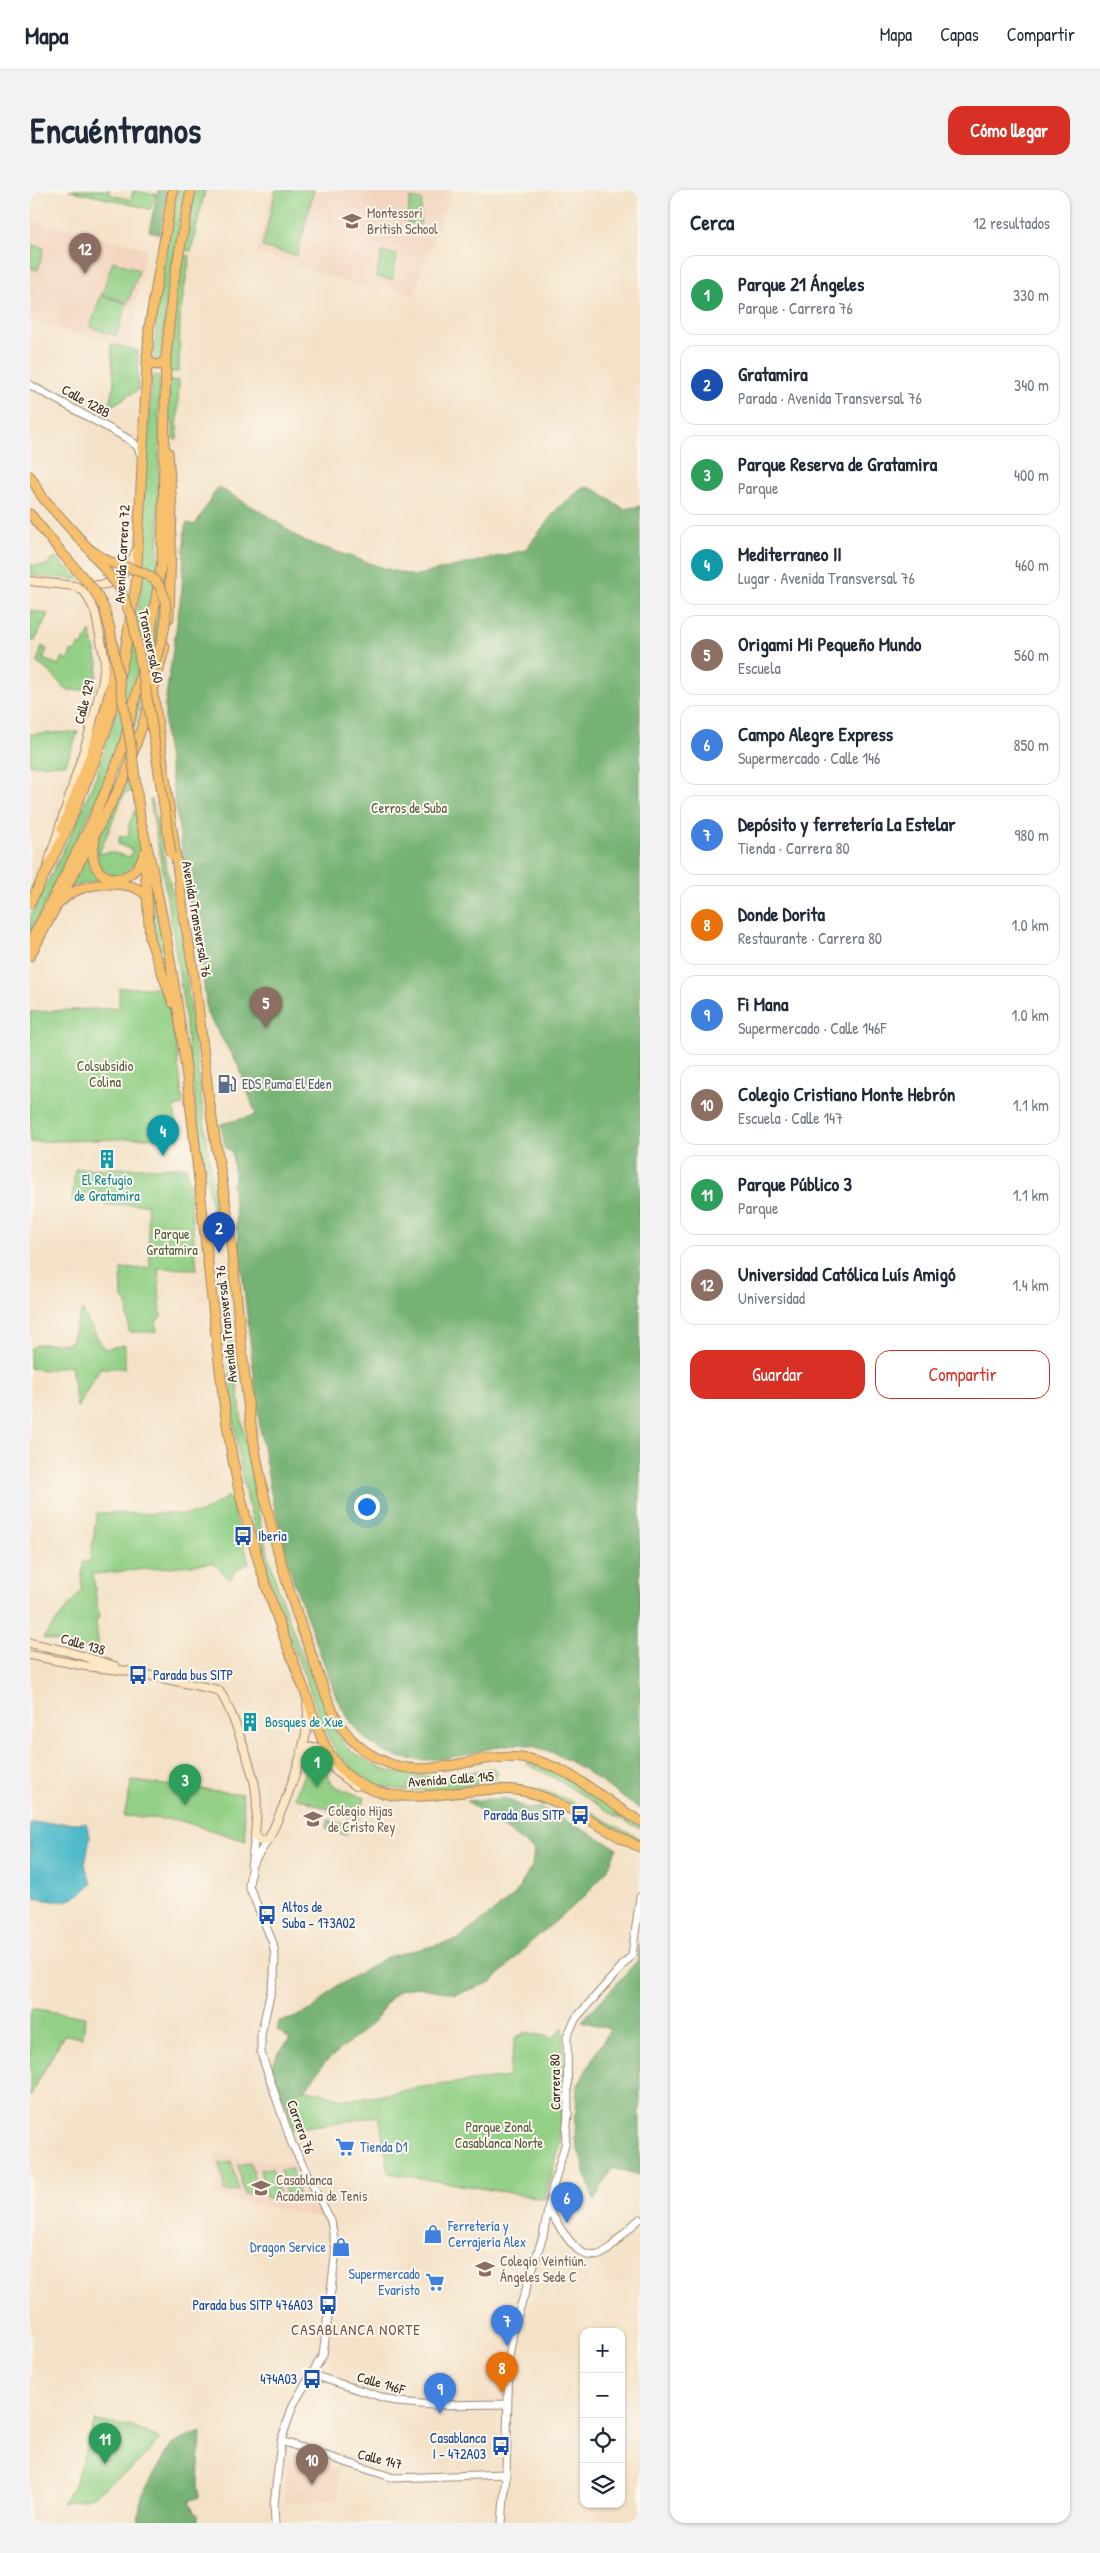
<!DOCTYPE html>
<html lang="es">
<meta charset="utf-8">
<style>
:root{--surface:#fff;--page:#f2f2f3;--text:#1f2937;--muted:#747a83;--line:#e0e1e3;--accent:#d93025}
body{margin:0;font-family:"Patrick Hand",sans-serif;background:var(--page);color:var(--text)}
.controls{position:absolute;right:15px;bottom:15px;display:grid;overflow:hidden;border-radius:10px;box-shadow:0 1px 4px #0004}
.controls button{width:45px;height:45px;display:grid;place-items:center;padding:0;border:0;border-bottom:1px solid var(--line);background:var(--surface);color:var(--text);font:25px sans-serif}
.you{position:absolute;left:336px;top:1316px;width:18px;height:18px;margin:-12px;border:4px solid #fff;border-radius:50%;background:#1a73e8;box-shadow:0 0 0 8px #1a73e833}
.badge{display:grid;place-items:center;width:32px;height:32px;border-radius:50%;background:var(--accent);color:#fff;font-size:16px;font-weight:700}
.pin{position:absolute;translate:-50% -41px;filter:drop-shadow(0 1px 2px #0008)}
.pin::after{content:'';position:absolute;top:26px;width:18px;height:15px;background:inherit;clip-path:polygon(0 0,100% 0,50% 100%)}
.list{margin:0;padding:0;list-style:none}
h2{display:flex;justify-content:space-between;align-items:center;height:65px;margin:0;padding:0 20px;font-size:21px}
h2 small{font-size:16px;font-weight:400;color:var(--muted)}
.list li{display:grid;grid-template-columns:32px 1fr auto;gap:15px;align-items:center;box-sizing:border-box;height:80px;margin:0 10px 10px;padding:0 10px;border:1px solid var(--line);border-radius:15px}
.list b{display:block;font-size:19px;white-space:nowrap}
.list p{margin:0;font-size:16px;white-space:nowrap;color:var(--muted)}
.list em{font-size:16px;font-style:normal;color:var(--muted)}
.actions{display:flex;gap:10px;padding:15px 20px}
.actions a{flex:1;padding:11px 0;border:1px solid var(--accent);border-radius:15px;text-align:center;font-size:18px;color:var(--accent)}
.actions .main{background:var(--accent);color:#fff}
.icon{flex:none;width:28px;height:28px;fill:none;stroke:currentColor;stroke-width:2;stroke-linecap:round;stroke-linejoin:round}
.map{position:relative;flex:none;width:610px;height:2333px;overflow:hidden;border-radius:15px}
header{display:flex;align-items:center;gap:30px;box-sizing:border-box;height:70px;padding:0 25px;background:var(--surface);border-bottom:1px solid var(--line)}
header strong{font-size:24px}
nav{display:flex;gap:28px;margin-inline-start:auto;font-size:18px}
.intro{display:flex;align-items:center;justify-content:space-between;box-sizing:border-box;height:120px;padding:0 30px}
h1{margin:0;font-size:35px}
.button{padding:12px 22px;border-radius:15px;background:var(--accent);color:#fff;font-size:18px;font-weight:700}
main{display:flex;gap:30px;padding:0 30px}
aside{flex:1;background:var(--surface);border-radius:15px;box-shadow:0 1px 4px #0004}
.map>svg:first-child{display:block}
.built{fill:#f3d4be}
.green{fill:#93d086;stroke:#677d52}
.forest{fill:#76b273;stroke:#586e48}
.water{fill:#4eb9ca;stroke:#447274}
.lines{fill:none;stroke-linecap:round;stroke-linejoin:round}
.tertiary-casing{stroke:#988673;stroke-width:9}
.secondary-casing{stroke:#988673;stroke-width:10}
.primary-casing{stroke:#988673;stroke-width:11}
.trunk-casing{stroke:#988673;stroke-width:11}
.tertiary{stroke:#fff;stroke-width:7}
.secondary{stroke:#fce6c4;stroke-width:8}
.primary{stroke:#f7c06c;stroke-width:9}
.trunk{stroke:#f7c06c;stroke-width:9}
.primary-bridge-casing{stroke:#988673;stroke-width:11;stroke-linecap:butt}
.trunk-bridge-casing{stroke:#988673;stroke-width:11;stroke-linecap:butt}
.primary-bridge{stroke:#f7c06c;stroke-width:9}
.trunk-bridge{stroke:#f7c06c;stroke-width:9}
.labels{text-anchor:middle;stroke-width:4;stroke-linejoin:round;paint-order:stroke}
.education-label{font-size:14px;fill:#785e54;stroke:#fbf7ec;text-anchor:start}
.street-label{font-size:14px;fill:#3b2a1e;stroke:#fbf7ec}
.park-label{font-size:14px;fill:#555c3d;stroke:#fbf7ec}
.service-label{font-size:14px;fill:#4e5e75;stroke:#fbf7ec;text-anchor:start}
.culture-label{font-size:14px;fill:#0d838f;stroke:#fbf7ec}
.transit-label{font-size:14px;fill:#164399;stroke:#fbf7ec;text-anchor:end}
.shop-label{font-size:14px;fill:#366cbe;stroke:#fbf7ec;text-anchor:start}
.neighbourhood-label{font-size:15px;letter-spacing:1px;fill:#755046;stroke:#fbf7ec}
</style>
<header>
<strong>Mapa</strong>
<nav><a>Mapa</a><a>Capas</a><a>Compartir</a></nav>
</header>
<div class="intro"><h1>Encuéntranos</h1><a class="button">Cómo llegar</a></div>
<main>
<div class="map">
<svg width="610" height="2333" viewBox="0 0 610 2333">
<rect width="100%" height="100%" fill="#fbf7ec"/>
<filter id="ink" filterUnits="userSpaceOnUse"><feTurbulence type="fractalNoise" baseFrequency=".02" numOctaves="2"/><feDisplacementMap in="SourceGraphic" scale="10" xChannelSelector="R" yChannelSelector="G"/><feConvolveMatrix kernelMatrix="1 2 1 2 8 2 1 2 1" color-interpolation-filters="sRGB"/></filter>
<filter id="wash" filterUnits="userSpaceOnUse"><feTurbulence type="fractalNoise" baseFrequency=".0096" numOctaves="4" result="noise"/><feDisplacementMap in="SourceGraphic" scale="20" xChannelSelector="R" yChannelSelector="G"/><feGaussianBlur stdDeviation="1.12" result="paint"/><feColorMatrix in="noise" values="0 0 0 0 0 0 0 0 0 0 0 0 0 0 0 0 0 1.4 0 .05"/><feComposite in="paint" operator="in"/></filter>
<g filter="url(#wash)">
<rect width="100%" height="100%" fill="#f4e2c8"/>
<path class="built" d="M242 0H422L383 103 353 96 352 103 227 63Z
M0 30 116 58 106 111 103 160 0 130Z
M184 1964 268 1974 281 2007 297 2029 184 2006 188 1990Z
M259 2259 308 2281 309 2309 253 2313Z"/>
<path class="green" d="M39 0H80L79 4 101 10 103 1 126 4 120 19Z
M147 0H154L130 169 124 171 127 108Z
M165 0H175L161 61 153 59Z
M246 0H284L267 66 232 57Z
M380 8 392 10 390 34 377 33Z
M2 55 14 58 8 80 0 78Z
M352 62 367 65 362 90 346 87Z
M152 65 160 66 150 125 149 182H138L142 128Z
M83 71 109 80 98 113 72 104Z
M71 105 97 114 86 146 60 137Z
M81 154 108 161V200L78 218 84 193Z
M123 185 129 186V351L127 386 115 453 91 551 79 585 0 744V727L48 630 70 576 88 513 110 404 113 300Z
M149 190 147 250 143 249V231H138L139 191Z
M139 289 138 404 133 431 93 578 91 577 131 411Z
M25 367 51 390 0 385V375L15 376Z
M0 420 18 424 5 451 0 450Z
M60 441 68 474 65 500H36L19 481 7 473 12 456 17 459 13 469 29 475 33 467 38 470 41 461 45 462 48 455 52 456Z
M48 542 36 574 0 575V544Z
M100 585 102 601 94 604 69 664 79 662 100 667 103 660 88 654 90 646H99V634L105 620 111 653 110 669 90 687 72 681C54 652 86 611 100 585Z
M122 609 151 746 186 1023 183 1024C168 949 161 873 151 797 142 734 131 672 120 610Z
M58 662 78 689 45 696 38 700Z
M120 682 142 801 124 751Z
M89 798H130L143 828 153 915 144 917 148 947 0 952V822L89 818Z
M157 977 167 1079 128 1078 131 1127 126 1132 127 1142H99L97 1113 92 1108 91 1079 120 1078 117 1014 75 1015 73 1004 61 1000 56 1004 53 1010 42 1011 45 979Z
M52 1120 74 1159 95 1155V1178H70L47 1218 41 1175 16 1180 0 1178V1159L8 1154 40 1153Z
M195 1132H200L212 1233 231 1337 247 1396 267 1452 303 1537 317 1557 327 1565 352 1579 367 1583 409 1588 462 1578 468 1583 465 1590C428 1599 366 1610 332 1587 321 1579 311 1570 304 1558 292 1539 286 1516 278 1495 251 1429 228 1360 213 1290 202 1239 201 1185 195 1132Z
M199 1306 219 1373 205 1381 200 1390 183 1373 63 1384 69 1428 66 1430 69 1462 13 1448 51 1401 53 1372 60 1371 67 1323 170 1324Z
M283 1561 295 1577 302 1595 335 1608 328 1630 265 1607Z
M496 1571 531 1584 610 1635V1639C571 1620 536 1591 496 1574Z
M102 1591 212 1604 216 1651 148 1630 94 1626Z
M486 1595C535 1600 566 1628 610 1648V1651L486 1598Z
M299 1630 319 1636 316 1645 296 1639Z
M0 1818 55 1827 53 1847 34 1845 0 1906Z
M533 1837 532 1913 529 1959 515 2009 359 1983 349 1926 263 1939C260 1928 254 1911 265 1903 275 1895 302 1908 316 1909 341 1909 363 1902 387 1898 417 1893 448 1891 478 1887L485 1848 496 1842 522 1848Z
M201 1972 209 2001 195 2002 189 1974Z
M220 1973 228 2002 214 2004 208 1975Z
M242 1978 249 2007 236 2008 230 1979Z
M261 1978 269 2007 256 2008 250 1980Z
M65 2231 103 2237 130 2249 101 2280 87 2287 63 2306 32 2313 43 2297Z"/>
<path class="forest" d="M128 0H138L129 44 119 41Z
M188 297 240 327 272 350 360 380 384 386 495 360 528 318 551 299 558 297 569 302 594 319 610 316V1619C575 1597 542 1565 502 1556 480 1551 464 1558 443 1563 377 1578 340 1572 307 1509L262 1387 241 1303 230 1238 202 994 205 991 202 962 195 957 191 934 226 925 208 875 177 824 173 785 163 734 135 544V514L152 399 155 337 157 333 165 335Z
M474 1608 500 1619 511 1617 587 1658 577 1680 554 1707 502 1751 462 1792 427 1804 387 1797 370 1800 358 1810 345 1831 294 1873 276 1899 264 1903 259 1922 241 1880 247 1865 260 1849 247 1840 249 1831 261 1829 286 1817 304 1798 357 1767 427 1750 485 1705 502 1676 504 1660 437 1611Z
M610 1751V1985L582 1978 564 2011 545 1950 547 1896 580 1839 552 1831 608 1770Z
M171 2242 168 2295 170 2307 159 2311 164 2321 168 2324V2333H108L111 2307 136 2264 144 2253Z"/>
<path class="water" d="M0 1633H56L60 1646 55 1675 62 1694C38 1716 31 1713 0 1707Z"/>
</g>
<g filter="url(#ink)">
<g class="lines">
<g class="tertiary-casing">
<path id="tertiary" d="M0 195 100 250 108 257 111 266
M225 1645 219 1696 243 1753 245 1766 244 1787 231 1845V1863L262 1954 301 2031 306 2060 293 2165 263 2215 251 2251 244 2315 245 2333
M221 1676 238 1650
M518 2019C531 2037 551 2083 579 2059 590 2049 598 2038 610 2029
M280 2184 367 2212 403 2215 477 2214
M251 2251 364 2288 476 2284
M472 2333 476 2284 479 2167 484 2137 513 2046 521 2004 535 1955 538 1925 537 1846 546 1828 602 1765 610 1707"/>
</g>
<g class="secondary-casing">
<path id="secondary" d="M0 391 45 396 55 402 65 421 75 470 73 490 59 544 19 671
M58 395C87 397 95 387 106 361
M0 1453 36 1461 85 1476
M0 1465 55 1476 98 1481 188 1500C200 1512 224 1584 226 1602 228 1617 226 1631 225 1645L230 1651 238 1650C253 1620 283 1546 277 1515
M273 1564 278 1557H286L306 1581 326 1596"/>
</g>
<g class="primary-casing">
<path id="primary" d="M0 286 13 308 58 358
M0 324 31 362
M112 636C150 784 163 939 180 1091 187 1151 192 1211 203 1271 218 1349 245 1426 274 1499 286 1531 293 1568 322 1589 374 1626 437 1591 493 1601 533 1609 573 1641 610 1657
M114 663 120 749 143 813
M154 728C166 785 171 843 178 901 184 949 194 996 200 1045 209 1120 213 1196 227 1270 240 1340 259 1406 284 1472 296 1504 305 1541 335 1561 395 1602 440 1558 499 1569 541 1577 574 1611 610 1631"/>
</g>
<g class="trunk-casing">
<path id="trunk" d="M117 166 121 174 128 175 134 172 136 167
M138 262 142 317 139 428
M124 508 155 733
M32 639C51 587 81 526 84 470
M65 650C52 690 99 705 114 665
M33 710C47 692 102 687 117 706
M0 713 35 644 66 568 78 534 94 467 106 394 119 138 143 0
M0 753 61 634 85 579 94 553 119 452 132 370 136 167 143 95 161 0
M0 766 95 587 121 509 135 456"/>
</g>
<use href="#tertiary" class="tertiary"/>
<use href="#secondary" class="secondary"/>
<use href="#primary" class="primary"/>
<use href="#trunk" class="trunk"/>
<g class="primary-bridge-casing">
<path id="primary-bridge" d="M60 361 89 397 103 431 121 529 141 664
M31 362 64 400 74 418 80 439 101 556 111 635"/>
</g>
<g class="trunk-bridge-casing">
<path id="trunk-bridge" d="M58 358C66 364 75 370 85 374 95 377 107 379 117 385 153 404 128 463 120 492"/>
</g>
<use href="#primary-bridge" class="primary-bridge"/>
<use href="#trunk-bridge" class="trunk-bridge"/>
</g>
</g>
<defs>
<g id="school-bare" transform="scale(1.5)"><path d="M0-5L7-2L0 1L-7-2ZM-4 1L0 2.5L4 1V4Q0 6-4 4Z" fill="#8d6e63" stroke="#fbf7ec" stroke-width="2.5" paint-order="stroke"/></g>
<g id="fuel-bare" transform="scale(1.5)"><path d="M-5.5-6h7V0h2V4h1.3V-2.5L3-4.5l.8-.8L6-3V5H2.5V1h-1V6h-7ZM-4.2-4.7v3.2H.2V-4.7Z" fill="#5c6f8a" stroke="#fbf7ec" stroke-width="2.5" paint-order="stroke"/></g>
<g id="building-bare" transform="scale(1.5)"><path d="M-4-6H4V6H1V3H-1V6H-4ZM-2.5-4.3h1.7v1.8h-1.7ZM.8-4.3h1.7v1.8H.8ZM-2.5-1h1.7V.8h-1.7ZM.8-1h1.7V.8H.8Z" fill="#0f9aa8" stroke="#fbf7ec" stroke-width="2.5" paint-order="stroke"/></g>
<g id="bus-bare" transform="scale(1.5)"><path d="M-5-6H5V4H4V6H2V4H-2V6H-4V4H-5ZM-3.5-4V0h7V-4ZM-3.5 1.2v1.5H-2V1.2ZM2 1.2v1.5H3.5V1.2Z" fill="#1a4fb4" stroke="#fbf7ec" stroke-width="2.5" paint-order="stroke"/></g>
<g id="supermarket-bare" transform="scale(1.5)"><path d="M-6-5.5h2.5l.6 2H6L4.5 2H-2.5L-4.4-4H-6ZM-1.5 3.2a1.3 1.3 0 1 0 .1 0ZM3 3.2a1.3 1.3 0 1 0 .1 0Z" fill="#3f7fe0" stroke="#fbf7ec" stroke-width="2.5" paint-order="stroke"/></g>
<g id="shop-bare" transform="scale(1.5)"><path d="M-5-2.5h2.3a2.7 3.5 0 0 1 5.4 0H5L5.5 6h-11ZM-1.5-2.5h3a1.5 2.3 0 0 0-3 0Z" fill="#3f7fe0" stroke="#fbf7ec" stroke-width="2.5" paint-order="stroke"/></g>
</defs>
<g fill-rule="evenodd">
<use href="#school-bare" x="322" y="31"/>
<use href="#fuel-bare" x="197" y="894"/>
<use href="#building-bare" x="77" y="969"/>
<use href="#bus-bare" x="213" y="1346"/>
<use href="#bus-bare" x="108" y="1485"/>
<use href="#building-bare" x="220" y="1532"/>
<use href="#bus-bare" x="550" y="1625"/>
<use href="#school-bare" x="283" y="1629"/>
<use href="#bus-bare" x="237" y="1725"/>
<use href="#supermarket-bare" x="315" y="1957"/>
<use href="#school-bare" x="231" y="1998"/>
<use href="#shop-bare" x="403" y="2044"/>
<use href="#shop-bare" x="311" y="2057"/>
<use href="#school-bare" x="455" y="2079"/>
<use href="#supermarket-bare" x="405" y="2092"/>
<use href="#bus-bare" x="298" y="2115"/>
<use href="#bus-bare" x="282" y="2189"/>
<use href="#bus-bare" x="471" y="2256"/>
</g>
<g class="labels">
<g class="education-label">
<text x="337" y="28">Montessori<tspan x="337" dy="16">British School</tspan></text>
<text x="298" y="1626">Colegio Hijas<tspan x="298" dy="16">de Cristo Rey</tspan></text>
<text x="246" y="1995">Casablanca<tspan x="246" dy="16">Academia de Tenis</tspan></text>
<text x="470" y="2076">Colegio Veintiún.<tspan x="470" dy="16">Ángeles Sede C</tspan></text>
</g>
<g class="street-label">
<text transform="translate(56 211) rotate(29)" y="5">Calle 128B</text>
<text transform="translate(92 364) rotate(-87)" y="5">Avenida Carrera 72</text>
<text transform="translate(121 456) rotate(78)" y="5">Transversal 60</text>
<text transform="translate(54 512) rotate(-76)" y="5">Calle 129</text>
<text transform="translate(167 729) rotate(80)" y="5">Avenida Transversal 76</text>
<text transform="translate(196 1134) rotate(-96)" y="5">Avenida Transversal 76</text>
<text transform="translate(53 1454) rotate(16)" y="5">Calle 138</text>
<text transform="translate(421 1589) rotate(-4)" y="5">Avenida Calle 145</text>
<text transform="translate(525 1892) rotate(-91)" y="5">Carrera 80</text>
<text transform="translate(271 1937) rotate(70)" y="5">Carrera 76</text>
<text transform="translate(351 2193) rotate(16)" y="5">Calle 146F</text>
<text transform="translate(350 2269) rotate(14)" y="5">Calle 147</text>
</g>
<g class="park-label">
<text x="379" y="623">Cerros de Suba</text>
<text x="75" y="881">Colsubsidio<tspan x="75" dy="16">Colina</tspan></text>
<text x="142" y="1049">Parque<tspan x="142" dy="16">Gratamira</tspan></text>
<text x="469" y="1942">Parque Zonal<tspan x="469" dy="16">Casablanca Norte</tspan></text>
</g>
<g class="service-label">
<text x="212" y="899">EDS Puma El Eden</text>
</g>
<g class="culture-label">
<text x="77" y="995">El Refugio<tspan x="77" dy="16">de Gratamira</tspan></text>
<text x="235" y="1537" text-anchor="start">Bosques de Xue</text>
</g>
<g class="transit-label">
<text x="228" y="1351" text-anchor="start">Iberia</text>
<text x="123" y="1490" text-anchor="start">Parada bus SITP</text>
<text x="535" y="1630">Parada Bus SITP</text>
<text x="252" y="1722" text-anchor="start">Altos de<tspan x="252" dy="16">Suba - 173A02</tspan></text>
<text x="283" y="2120">Parada bus SITP 476A03</text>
<text x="267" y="2194">474A03</text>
<text x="456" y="2253">Casablanca<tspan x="456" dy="16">I - 472A03</tspan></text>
</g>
<g class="shop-label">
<text x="330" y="1962">Tienda D1</text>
<text x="418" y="2041">Ferretería y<tspan x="418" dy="16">Cerrajería Alex</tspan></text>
<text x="296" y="2062" text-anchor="end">Dragon Service</text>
<text x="390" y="2089" text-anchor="end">Supermercado<tspan x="390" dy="16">Evaristo</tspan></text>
</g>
<g class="neighbourhood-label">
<text x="326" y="2145">CASABLANCA NORTE</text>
</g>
</g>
</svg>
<div class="controls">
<button>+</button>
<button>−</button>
<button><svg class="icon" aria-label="locate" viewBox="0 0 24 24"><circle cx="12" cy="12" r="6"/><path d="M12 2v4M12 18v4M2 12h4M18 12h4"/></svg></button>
<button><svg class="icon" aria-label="layers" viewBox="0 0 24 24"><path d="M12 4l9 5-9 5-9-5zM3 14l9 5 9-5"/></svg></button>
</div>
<div class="you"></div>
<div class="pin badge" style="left:287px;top:1597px;background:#2e9e5b">1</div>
<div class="pin badge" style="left:189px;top:1063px;background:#1a4fb4">2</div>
<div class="pin badge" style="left:155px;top:1615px;background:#2e9e5b">3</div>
<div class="pin badge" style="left:133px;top:966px;background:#0f9aa8">4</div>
<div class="pin badge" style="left:236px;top:838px;background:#8d6e63">5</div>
<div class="pin badge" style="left:537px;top:2033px;background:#3f7fe0">6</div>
<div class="pin badge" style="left:477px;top:2156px;background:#3f7fe0">7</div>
<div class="pin badge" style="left:472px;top:2203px;background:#e8710a">8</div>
<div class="pin badge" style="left:410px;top:2224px;background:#3f7fe0">9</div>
<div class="pin badge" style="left:282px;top:2295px;background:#8d6e63">10</div>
<div class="pin badge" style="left:75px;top:2274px;background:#2e9e5b">11</div>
<div class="pin badge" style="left:55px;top:84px;background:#8d6e63">12</div>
</div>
<aside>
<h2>Cerca<small>12 resultados</small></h2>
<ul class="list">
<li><span class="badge" style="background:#2e9e5b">1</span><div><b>Parque 21 Ángeles</b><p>Parque · Carrera 76</p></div><em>330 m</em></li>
<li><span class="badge" style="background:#1a4fb4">2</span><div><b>Gratamira</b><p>Parada · Avenida Transversal 76</p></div><em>340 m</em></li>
<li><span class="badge" style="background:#2e9e5b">3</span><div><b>Parque Reserva de Gratamira</b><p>Parque</p></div><em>400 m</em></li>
<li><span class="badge" style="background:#0f9aa8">4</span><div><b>Mediterraneo II</b><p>Lugar · Avenida Transversal 76</p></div><em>460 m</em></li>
<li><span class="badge" style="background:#8d6e63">5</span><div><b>Origami Mi Pequeño Mundo</b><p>Escuela</p></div><em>560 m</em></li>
<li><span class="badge" style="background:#3f7fe0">6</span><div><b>Campo Alegre Express</b><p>Supermercado · Calle 146</p></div><em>850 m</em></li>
<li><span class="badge" style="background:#3f7fe0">7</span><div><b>Depósito y ferretería La Estelar</b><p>Tienda · Carrera 80</p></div><em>980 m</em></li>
<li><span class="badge" style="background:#e8710a">8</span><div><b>Donde Dorita</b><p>Restaurante · Carrera 80</p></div><em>1.0 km</em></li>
<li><span class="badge" style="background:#3f7fe0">9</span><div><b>Fi Mana</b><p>Supermercado · Calle 146F</p></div><em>1.0 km</em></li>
<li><span class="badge" style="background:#8d6e63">10</span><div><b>Colegio Cristiano Monte Hebrón</b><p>Escuela · Calle 147</p></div><em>1.1 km</em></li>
<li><span class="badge" style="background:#2e9e5b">11</span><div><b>Parque Público 3</b><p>Parque</p></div><em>1.1 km</em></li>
<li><span class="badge" style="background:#8d6e63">12</span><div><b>Universidad Católica Luís Amigó</b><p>Universidad</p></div><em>1.4 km</em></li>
</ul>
<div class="actions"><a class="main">Guardar</a><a>Compartir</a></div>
</aside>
</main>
